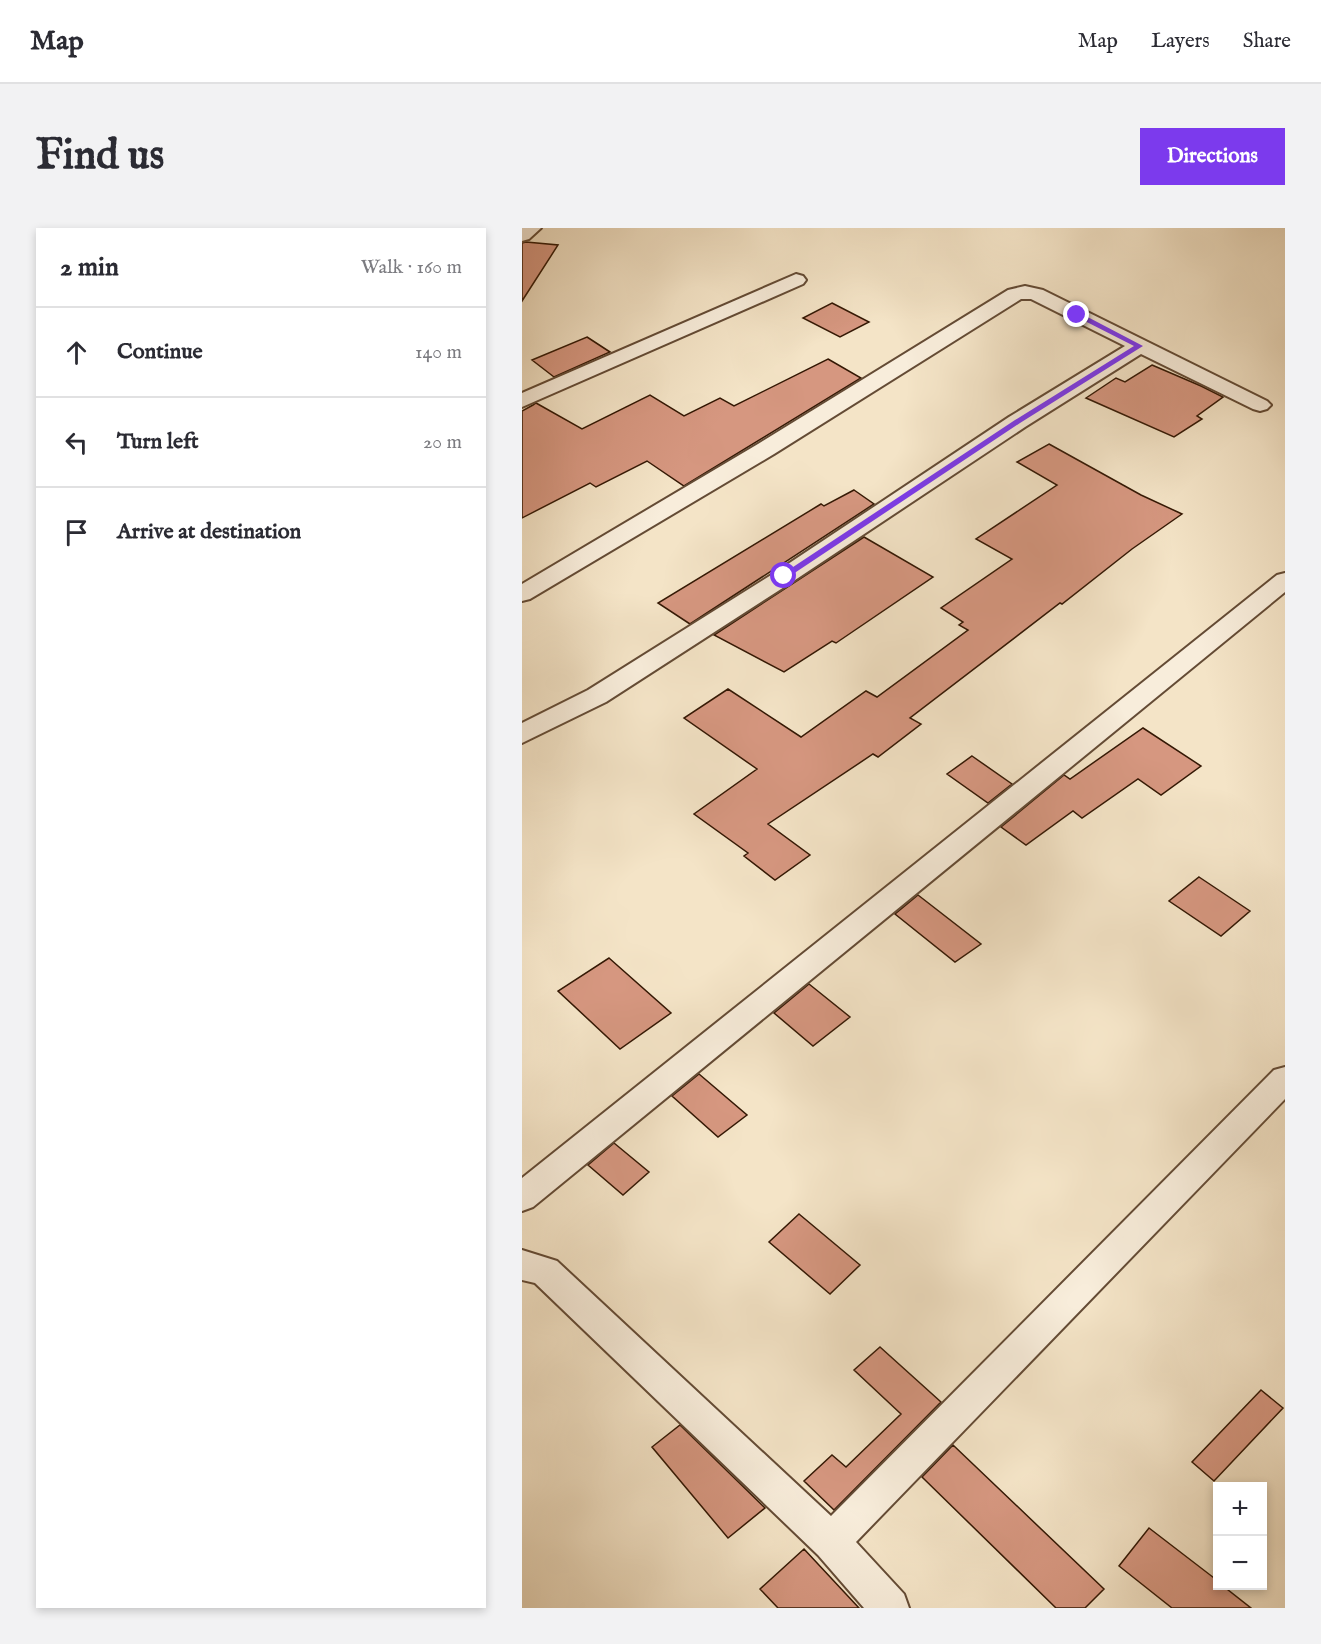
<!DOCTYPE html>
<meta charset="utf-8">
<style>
:root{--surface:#fff;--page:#f2f2f3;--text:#2b2b33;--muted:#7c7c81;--line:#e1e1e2;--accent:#7c3aed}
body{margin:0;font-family:"IM FELL English",serif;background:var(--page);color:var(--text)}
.controls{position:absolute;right:18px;bottom:18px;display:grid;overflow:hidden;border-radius:0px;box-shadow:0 3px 9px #0003}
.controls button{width:54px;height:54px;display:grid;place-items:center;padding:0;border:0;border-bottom:2px solid var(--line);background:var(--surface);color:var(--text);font:30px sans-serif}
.stop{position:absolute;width:18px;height:18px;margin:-14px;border:4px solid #7c3aed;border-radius:50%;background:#fff}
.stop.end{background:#7c3aed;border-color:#fff;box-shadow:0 2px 6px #0008}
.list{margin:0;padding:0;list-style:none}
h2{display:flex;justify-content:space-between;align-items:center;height:78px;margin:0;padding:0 24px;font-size:26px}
h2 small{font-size:20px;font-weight:400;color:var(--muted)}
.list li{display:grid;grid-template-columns:39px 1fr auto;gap:18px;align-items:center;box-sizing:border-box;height:90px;padding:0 24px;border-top:2px solid var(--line)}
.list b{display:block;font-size:22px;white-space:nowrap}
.list em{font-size:20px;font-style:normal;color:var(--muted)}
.icon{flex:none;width:33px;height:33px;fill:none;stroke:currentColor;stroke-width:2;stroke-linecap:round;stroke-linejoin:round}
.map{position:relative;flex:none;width:763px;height:1380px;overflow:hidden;border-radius:0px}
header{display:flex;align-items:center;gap:36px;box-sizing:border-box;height:84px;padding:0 30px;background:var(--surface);border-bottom:2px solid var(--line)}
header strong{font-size:28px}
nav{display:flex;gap:33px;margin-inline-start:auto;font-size:21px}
.intro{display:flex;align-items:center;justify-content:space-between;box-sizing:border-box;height:144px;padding:0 36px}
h1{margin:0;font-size:42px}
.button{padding:15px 27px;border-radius:0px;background:var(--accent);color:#fff;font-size:21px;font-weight:700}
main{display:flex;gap:36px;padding:0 36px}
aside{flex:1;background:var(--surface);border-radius:0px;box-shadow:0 3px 9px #0003}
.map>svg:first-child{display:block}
.building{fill:#d69780;stroke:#341804;stroke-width:1.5}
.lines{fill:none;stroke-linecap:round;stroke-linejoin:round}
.street-casing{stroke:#644b35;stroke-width:4}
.street{fill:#f8eddb;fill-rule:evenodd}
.route{fill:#7c3aed}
</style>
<header>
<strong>Map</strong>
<nav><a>Map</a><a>Layers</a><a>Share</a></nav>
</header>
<div class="intro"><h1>Find us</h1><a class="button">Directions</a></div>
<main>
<aside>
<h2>2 min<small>Walk · 160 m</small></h2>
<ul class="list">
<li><svg class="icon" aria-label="ahead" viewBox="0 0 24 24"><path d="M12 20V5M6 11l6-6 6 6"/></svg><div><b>Continue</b></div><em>140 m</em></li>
<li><svg class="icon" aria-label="left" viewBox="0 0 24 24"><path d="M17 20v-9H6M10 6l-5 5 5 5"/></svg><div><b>Turn left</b></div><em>20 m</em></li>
<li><svg class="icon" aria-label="arrive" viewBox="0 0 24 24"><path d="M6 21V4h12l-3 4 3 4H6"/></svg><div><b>Arrive at destination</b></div></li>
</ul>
</aside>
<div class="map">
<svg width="763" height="1380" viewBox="0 0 763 1380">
<rect width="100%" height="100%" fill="#f4e4c7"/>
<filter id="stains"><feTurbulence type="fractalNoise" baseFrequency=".00333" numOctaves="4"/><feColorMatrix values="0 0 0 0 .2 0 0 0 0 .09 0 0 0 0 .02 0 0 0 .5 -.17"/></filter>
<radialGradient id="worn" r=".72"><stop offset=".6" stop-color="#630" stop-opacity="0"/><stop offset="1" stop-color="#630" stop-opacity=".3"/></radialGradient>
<path class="building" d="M4 14 36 17 0 73V15Z
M310 75 347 94 318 109 281 90Z
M65 109 88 124 32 149 10 132Z
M306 131 339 150 162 258 125 233 74 259 68 255 0 290V183L11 177 14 175 60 201 128 167 162 188 198 170 212 178Z
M630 137 679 158 701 169 675 188 680 191 652 209 564 170 594 150 603 154Z
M527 216 619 267 660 286 610 321 540 376 538 375 388 490 399 496 356 529 351 526 246 596 288 627 253 652 222 628 226 625 172 586 235 541 162 490 206 461 279 509 344 463 355 469 446 402 437 397 441 394 419 380 490 331 454 311 535 257 495 234Z
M332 262 352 276 168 396 136 375 299 276 302 278Z
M342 309 411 349 314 415 310 413 262 444 192 407Z
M621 500 679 538 639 567 616 551 560 590 551 583 504 617 479 599 542 547 548 551Z
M450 528 490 556 466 575 425 546Z
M677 649 728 683 699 708 647 673Z
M396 667 459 716 433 734 373 686Z
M87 730 149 785 98 821 36 763Z
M287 756 328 789 291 818 252 785Z
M177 846 225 887 196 909 150 868Z
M92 915 127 944 101 967 66 937Z
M277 986 338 1037 308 1066 247 1014Z
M358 1119 419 1174 312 1282 282 1253 310 1227 324 1239 379 1186 332 1142Z
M739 1162 761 1180 692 1253 670 1234Z
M158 1197 243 1280 206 1310 130 1219Z
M431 1217 582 1361 563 1380H534L400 1249Z
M627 1300 696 1353V1358H701L729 1380H650L597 1338Z
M282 1321 337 1380H256L238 1361Z"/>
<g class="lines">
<g class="street-casing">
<path id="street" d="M0 0H19L7 11 0 13Z
M274 46 281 48 284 52 281 56 0 179V165Z
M503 58 521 62 745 173 749 177 745 181 738 183 731 181 619 126 503 199 270 354 84 474 0 515V495L66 462 254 344 487 189 603 118 509 71H499L252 226 8 371 0 373V356L236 216 486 62Z
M763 345V364L11 979 0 983V950L755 347Z
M763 839V871L334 1314 382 1366 387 1380H342L296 1327 13 1055 0 1052V1022L35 1033 309 1288 752 842Z"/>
</g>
<use href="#street" class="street"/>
</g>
<path class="route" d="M553 85H558L621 118 498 195 265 350H259V347L493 192 612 118 553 88Z"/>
<rect width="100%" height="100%" filter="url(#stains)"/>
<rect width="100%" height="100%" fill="url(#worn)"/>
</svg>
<div class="controls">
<button>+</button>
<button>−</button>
</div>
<div class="stop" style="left:262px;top:348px"></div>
<div class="stop end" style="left:555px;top:87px"></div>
</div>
</main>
